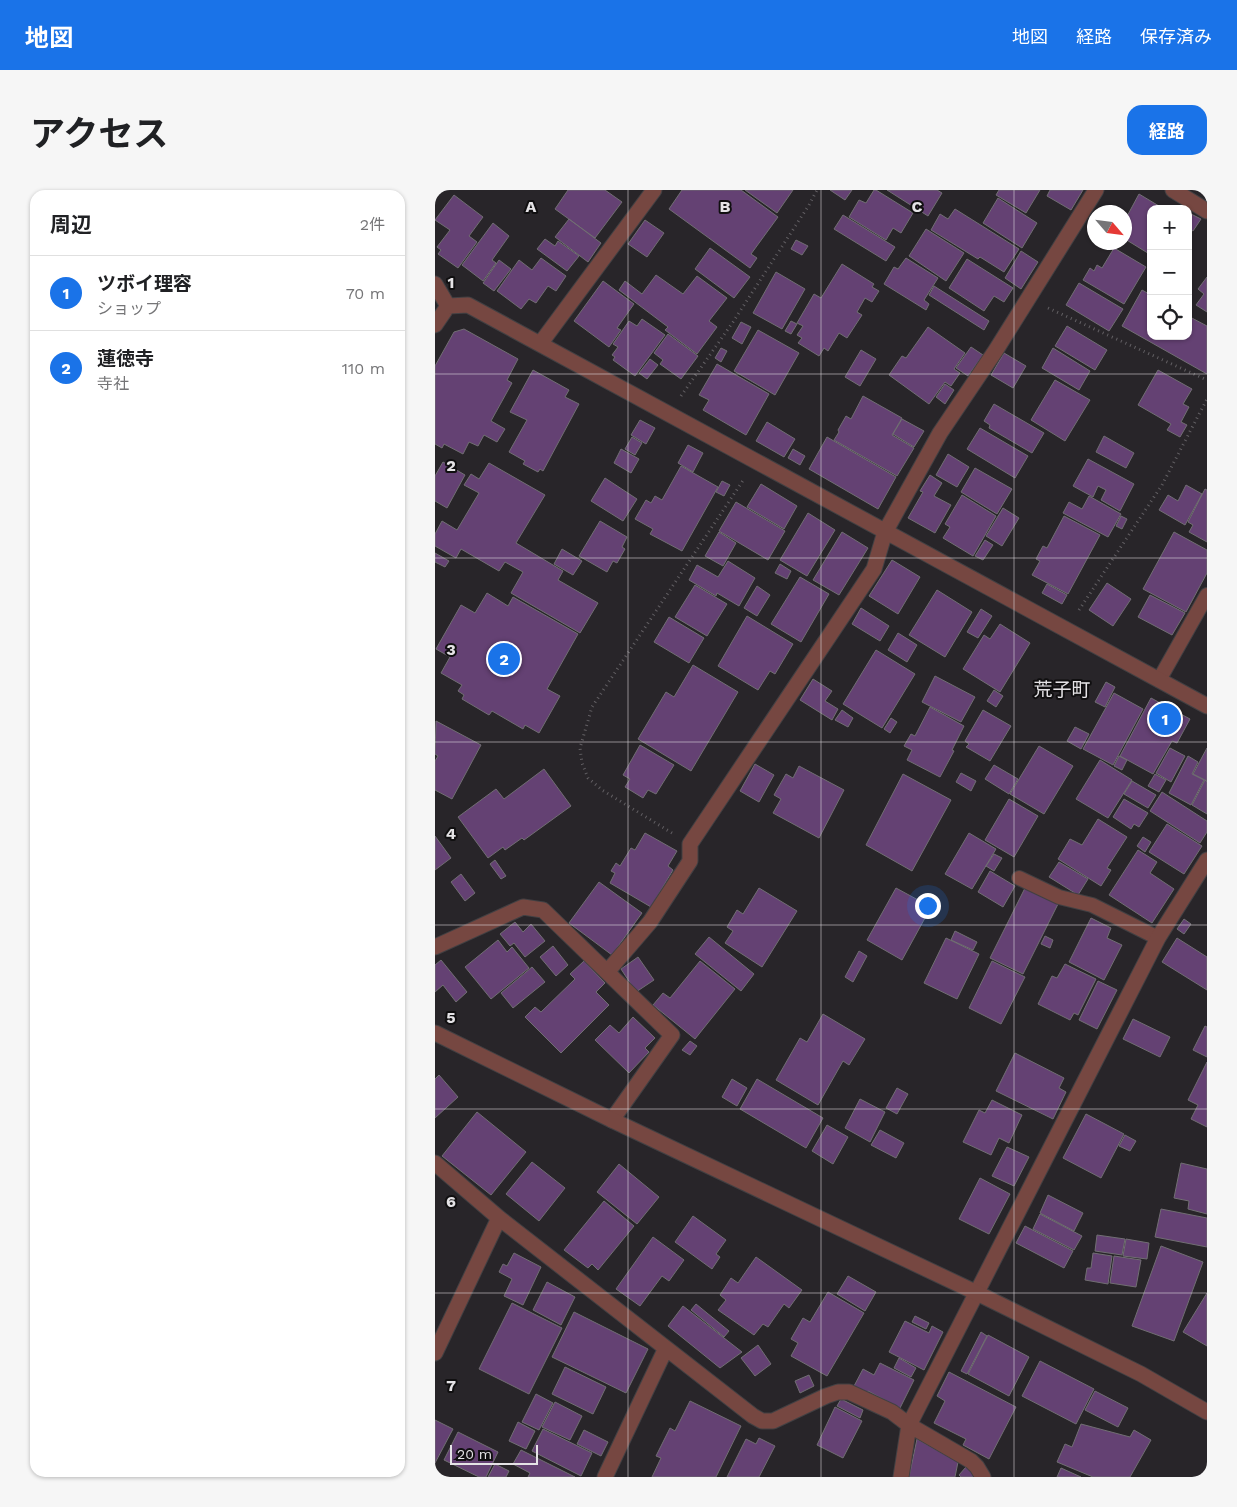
<!DOCTYPE html>
<html lang="ja">
<meta charset="utf-8">
<style>
:root{--surface:#fff;--page:#f6f6f6;--text:#202124;--muted:#757577;--line:#e0e0e0;--accent:#1a73e8}
body{margin:0;font-family:"Work Sans","Noto Sans JP",sans-serif;background:var(--page);color:var(--text)}
.controls{position:absolute;right:15px;top:15px;display:grid;overflow:hidden;border-radius:10px;box-shadow:0 1px 4px #0004}
.controls button{width:45px;height:45px;display:grid;place-items:center;padding:0;border:0;border-bottom:1px solid var(--line);background:var(--surface);color:var(--text);font:25px sans-serif}
.compass{position:absolute;left:652px;top:15px;width:45px;height:45px;border-radius:50%;background:var(--surface);box-shadow:0 1px 4px #0004;rotate:118deg}
.scale{position:absolute;left:15px;bottom:12px;width:88px;box-sizing:border-box;padding-left:5px;border:2px solid #e5e3e6;border-top:0;font-size:14px;line-height:18px;white-space:nowrap;color:#e5e3e6;-webkit-text-stroke:4px #100f10;paint-order:stroke}
.you{position:absolute;left:492px;top:715px;width:18px;height:18px;margin:-12px;border:4px solid #fff;border-radius:50%;background:#1a73e8;box-shadow:0 0 0 8px #1a73e833}
.badge{display:grid;place-items:center;width:32px;height:32px;border-radius:50%;background:var(--accent);color:#fff;font-size:16px;font-weight:700}
.pin{position:absolute;translate:-50% -50%;border:2px solid #fff;box-shadow:0 1px 5px #0006}
.list{margin:0;padding:0;list-style:none}
h2{display:flex;justify-content:space-between;align-items:center;height:65px;margin:0;padding:0 20px;font-size:21px}
h2 small{font-size:16px;font-weight:400;color:var(--muted)}
.list li{display:grid;grid-template-columns:32px 1fr auto;gap:15px;align-items:center;box-sizing:border-box;height:75px;padding:0 20px;border-top:1px solid var(--line)}
.list b{display:block;font-size:19px;white-space:nowrap}
.list p{margin:0;font-size:16px;white-space:nowrap;color:var(--muted)}
.list em{font-size:16px;font-style:normal;color:var(--muted)}
.icon{flex:none;width:28px;height:28px;fill:none;stroke:currentColor;stroke-width:2;stroke-linecap:round;stroke-linejoin:round}
.map{position:relative;flex:none;width:772px;height:1287px;overflow:hidden;border-radius:15px}
header{display:flex;align-items:center;gap:30px;box-sizing:border-box;height:70px;padding:0 25px;background:var(--accent);color:#fff}
header strong{font-size:24px}
nav{display:flex;gap:28px;margin-inline-start:auto;font-size:18px}
.intro{display:flex;align-items:center;justify-content:space-between;box-sizing:border-box;height:120px;padding:0 30px}
h1{margin:0;font-size:35px}
.button{padding:12px 22px;border-radius:15px;background:var(--accent);color:#fff;font-size:18px;font-weight:700}
main{display:flex;gap:30px;padding:0 30px}
aside{flex:1;background:var(--surface);border-radius:15px;box-shadow:0 1px 4px #0004}
.map>svg:first-child{display:block}
.building{fill:#644173;stroke:#716e73}
.lines{fill:none;stroke-linecap:round;stroke-linejoin:round}
.service-casing{stroke:#424043;stroke-width:16}
.minor-casing{stroke:#424043;stroke-width:17}
.tertiary-casing{stroke:#424043;stroke-width:17}
.path{stroke:#636064;stroke-width:3;stroke-dasharray:1 4;stroke-linecap:butt}
.service{stroke:#764741;stroke-width:14}
.minor{stroke:#764741;stroke-width:15}
.tertiary{stroke:#764741;stroke-width:15}
.grid{fill:none;stroke:#e5e3e6;stroke-width:1;stroke-opacity:0.55}
.labels{text-anchor:middle;stroke-width:4;stroke-linejoin:round;paint-order:stroke}
.quarter-label{font-size:19px;fill:#e5e3e6;stroke:#100f10}
.grid-label{font-size:16px;text-anchor:middle;font-weight:bold;fill:#e5e3e6;stroke:#100f10;stroke-width:4;stroke-linejoin:round;paint-order:stroke}
</style>
<header>
<strong>地図</strong>
<nav><a>地図</a><a>経路</a><a>保存済み</a></nav>
</header>
<div class="intro"><h1>アクセス</h1><a class="button">経路</a></div>
<main>
<aside>
<h2>周辺<small>2件</small></h2>
<ul class="list">
<li><span class="badge">1</span><div><b>ツボイ理容</b><p>ショップ</p></div><em>70 m</em></li>
<li><span class="badge">2</span><div><b>蓮徳寺</b><p>寺社</p></div><em>110 m</em></li>
</ul>
</aside>
<div class="map">
<svg width="772" height="1287" viewBox="0 0 772 1287">
<rect width="100%" height="100%" fill="#282529"/>
<path class="building" d="M133 0H170L187 12 160 48 120 19Z
M247 0H306L343 27 316 64 322 68 315 78 234 19Z
M310 0H358L342 23Z
M395 0H417L410 10Z
M439 0H441L478 23 466 43 458 38 451 50 414 27 424 10 431 13Z
M452 0H502L507 3 493 26Z
M564 0H605L591 23 561 5Z
M615 0H648L636 20 612 6Z
M704 4 729 19H716V65L690 49V30Z
M19 5 48 27 34 46 42 52 23 78 3 64 6 60 2 57 15 40 0 30Z
M563 8 602 33 587 58 548 33Z
M520 19 584 59 569 82 545 67 543 69 496 40 505 24 513 29Z
M756 24 766 29 758 41 753 38V28Z
M408 25 460 57 451 71 399 39Z
M134 29 166 53 153 72 120 47Z
M210 30 229 43 212 67 193 54Z
M58 33 74 46 57 70 61 73 48 91 27 75Z
M491 39 529 63 511 91 474 66Z
M110 49 120 56 123 51 144 66 132 81 102 59Z
M361 50 373 56 367 65 356 59Z
M275 58 315 87 299 108 260 79Z
M679 58 711 77 689 114 648 90 655 78 659 81 662 75 667 78Z
M586 61 603 72 586 99 570 88Z
M106 68 131 86 121 101 113 96 101 113 94 109 86 119 62 101 84 70 97 80Z
M471 68 503 88 489 110 494 114 491 120 449 94 459 77 463 79Z
M532 69 578 98 569 112 559 106 549 121 514 98Z
M64 70 76 79 59 101 48 93Z
M407 74 439 94 437 97 444 101 437 112 430 108 422 122 427 125 412 148 404 143 393 161 389 158 384 166 363 153 367 148 362 145 368 136 362 133 379 104 386 108Z
M341 82 370 99 347 139 318 123Z
M221 85 248 104 262 86 292 108 274 131 282 137 262 164 230 140 233 137 184 100 190 91 207 104Z
M772 87V122L761 115 769 104 763 99Z
M168 91 199 114 182 138 186 140 174 157 139 131Z
M644 93 688 119 674 141 631 115Z
M499 96 554 131 549 140 494 105Z
M707 100 716 105V146H753V126L772 136V184L687 136Z
M207 129 230 145 200 186 178 170 180 167 177 165 183 157 178 154 194 131 202 136Z
M356 131 362 134 356 144 350 141Z
M306 132 316 137 307 154 297 148Z
M632 136 672 160 660 180 620 156Z
M493 137 530 163 519 179 525 183 516 196 510 192 494 214 454 185 467 166 471 168Z
M29 139 83 169 72 190 77 193 56 231 70 239 62 252 49 245 43 256 34 252 28 264 9 254 7 258 0 254V176L19 142Z
M323 140 364 163 340 205 299 181Z
M233 144 263 166 246 189 225 174 228 170 219 163Z
M536 157 548 165 533 186 521 178Z
M286 158 292 161 286 172 280 168Z
M618 158 655 181 644 200 607 178Z
M426 160 441 169 425 196 410 187Z
M569 163 591 176 578 198 556 185Z
M215 169 223 175 212 189 204 183Z
M282 174 334 204 311 245 268 220 274 210 264 205Z
M98 180 134 200 130 207 144 214 108 281 105 279 103 282 88 274 90 271 74 262 92 230 75 222Z
M723 180 757 199 748 214 754 217 746 232 752 235 745 247 732 240 736 234 703 215Z
M620 190 655 210 630 251 596 230Z
M510 194 519 200 510 214 501 207Z
M428 206 467 228 457 245 479 258 462 286 399 250 404 242 403 240 411 226 416 229Z
M559 214 609 243 597 263 554 238 555 235 549 231Z
M467 229 489 241 479 257 458 244Z
M205 230 220 238 211 254 196 245Z
M332 232 360 249 349 267 321 251Z
M545 238 593 266 580 288 532 259Z
M669 246 699 263 691 278 661 262Z
M197 247 207 253 200 265 190 259Z
M392 247 461 287 443 319 374 279Z
M253 255 268 263 258 282 243 273Z
M186 259 204 269 196 283 179 273Z
M358 259 370 266 365 275 353 268Z
M513 264 534 277 522 297 501 285Z
M653 269 699 294 685 321 666 310 671 300 663 296 658 307 638 296Z
M8 272 30 285 12 318 0 311V286Z
M54 273 110 305 81 353 128 381 123 390 163 413 145 443 76 403 88 382 70 372 64 381 26 359 21 368 0 356V344L7 331 22 340 44 303 29 295 36 284 44 289Z
M246 276 283 297 247 361 215 344 218 339 200 329 211 310 216 313 220 306 227 310Z
M540 278 577 299 562 324 526 302Z
M495 285 507 293 499 306 516 315 500 343 473 328 488 302 485 301Z
M170 288 202 309 188 331 156 311Z
M287 291 295 295 289 306 281 302Z
M326 294 362 316 349 339 312 317Z
M751 295 767 304 750 335 724 320 733 305 743 311Z
M770 299 772 300V352L754 342 758 335 753 332Z
M527 305 561 326 538 366 508 348 515 337 510 334Z
M654 306 686 324 673 347 628 323 634 312 647 319Z
M301 312 350 341 333 370 284 341Z
M568 318 584 328 567 356 551 346Z
M373 323 400 340 372 386 345 370Z
M629 326 665 345 633 404 597 385 605 371 601 369 608 356 612 358Z
M686 326 692 329 687 339 681 336Z
M165 331 192 347 187 357 190 359 182 373 178 371 172 382 144 366Z
M284 342 301 353 288 376 270 366Z
M407 342 433 358 404 405 378 390Z
M739 342 772 360V383L751 422 708 399Z
M550 350 558 355 548 370 540 366Z
M127 359 147 371 138 385 119 374Z
M0 363 14 371 10 377 0 372Z
M457 370 485 387 463 424 434 406Z
M293 371 320 388 304 416 282 403 281 406 254 390 262 375 283 387Z
M345 374 356 381 352 389 340 383Z
M365 387 394 404 366 452 336 434Z
M672 393 696 409 678 436 654 420Z
M612 394 632 405 627 414 607 403Z
M260 395 292 414 272 446 240 427Z
M322 396 335 405 322 426 309 418Z
M502 400 537 422 510 467 474 445Z
M52 403 73 416 78 407 143 444 112 499 125 506 104 543 90 535 88 539 57 521 54 525 27 509 29 505 23 501 27 495 6 483 15 467 1 459 26 415 40 423Z
M715 405 750 423 737 445 703 427Z
M426 418 454 436 445 451 417 434Z
M546 419 557 426 543 448 532 442Z
M312 426 358 454 340 484 335 481 323 500 283 476Z
M234 427 269 448 254 473 219 452Z
M565 434 595 453 565 502 528 479 549 445 555 449Z
M463 443 482 455 472 472 453 460Z
M441 460 480 484 447 538 408 514Z
M258 475 303 502 256 581 203 549 231 502 239 507Z
M500 486 540 507 526 532 487 512Z
M378 489 397 501 390 511 403 519 397 530 365 510Z
M671 492 680 497 670 517 660 512Z
M559 500 568 506 561 517 552 511Z
M679 503 708 519 678 575 648 559Z
M716 508 755 529 742 553 737 551 718 584 685 566Z
M495 517 529 536 517 560 519 561 505 587 472 570 477 560 469 556 476 544 480 546Z
M407 520 418 528 413 537 400 530Z
M548 520 576 536 555 571 531 557 534 554 530 551Z
M456 528 462 532 455 543 449 539Z
M1 531 46 555 17 609 0 600V571L3 566 0 564Z
M640 537 654 544 646 559 632 551Z
M205 555 239 575 221 604 213 600 208 608 190 597 195 589 188 585Z
M604 556 638 576 609 624 575 604Z
M735 558 750 566 736 592 721 583Z
M772 558V591L758 584Z
M684 566 692 570 687 580 679 576Z
M753 566 763 572 757 584 769 590 756 615 734 603Z
M665 570 697 590 673 628 641 609Z
M320 574 339 585 324 612 305 601Z
M559 575 583 589 574 604 550 589Z
M364 576 409 600 384 648 338 623 346 609 339 605 351 584 358 588Z
M109 579 136 616 89 650 87 648 70 660 68 657 53 668 23 627 61 599 69 609Z
M526 583 541 591 536 601 521 592Z
M468 584 516 610 477 681 431 655Z
M720 584 731 590 724 602 713 596Z
M770 590 772 592V624L757 615Z
M697 591 721 605 713 618 689 604Z
M727 602 772 631V642L765 653 715 621Z
M574 609 603 626 579 667 550 650Z
M689 609 713 623 704 637 699 634 696 639 678 627Z
M663 629 692 647 672 678 676 680 666 696 623 669 635 649 647 655Z
M732 634 767 656 749 684 714 662Z
M210 643 242 661 233 676 238 680 216 717 175 693 180 683 176 681 181 673 185 676 196 658 200 660Z
M534 643 561 659 537 699 510 684Z
M0 646 16 668 0 680Z
M708 647 716 652 710 662 702 656Z
M703 660 722 672 715 683 739 699 717 733 674 705Z
M559 664 567 668 559 681 551 676Z
M60 670 71 686 66 689 55 674Z
M624 672 653 689 643 705 614 687Z
M555 681 580 696 568 717 543 702Z
M26 684 40 703 30 711 16 692Z
M164 692 207 723 177 765 134 733Z
M324 698 362 721 327 777 290 753 298 741 292 737 302 720 308 724Z
M461 698 496 717 467 770 432 750Z
M590 698 623 714 588 784 555 768Z
M656 728 676 738 672 748 687 755 669 790 634 772Z
M749 729 756 734 749 744 742 739Z
M80 732 88 742 96 734 110 751 90 767 79 753 75 756 65 744Z
M520 741 542 752 538 760 516 750Z
M610 746 618 750 615 758 606 754Z
M274 747 319 784 306 801 260 764Z
M511 748 544 764 522 809 489 793Z
M742 748 772 767V800L727 772Z
M63 750 72 762 77 757 94 778 56 809 30 777Z
M118 756 133 775 121 786 105 767Z
M424 761 432 766 418 792 410 787Z
M203 767 219 790 201 802 186 779Z
M6 770 32 802 21 812 8 795 0 802V775Z
M149 771 170 793 161 802 174 815 126 863 90 827 100 817 106 822 140 789 135 784Z
M265 771 300 799 260 849 218 815 228 803 235 808Z
M557 771 590 787 566 834 534 818Z
M630 774 661 789 643 825 639 823 635 830 603 814 617 786 622 788Z
M97 777 110 792 78 818 66 803Z
M663 791 682 800 662 839 644 830Z
M388 824 430 849 414 875 408 871 383 915 341 890 365 848 372 852Z
M198 827 220 848 210 858 214 862 194 883 160 850 175 835 184 843Z
M698 829 735 847 725 867 688 849Z
M770 836 772 837V867L758 860Z
M255 851 262 856 255 865 247 860Z
M580 863 629 888 624 898 631 902 618 929 561 901Z
M772 872V937L756 929 763 915 753 910Z
M4 885 23 907 0 928V889Z
M297 889 312 898 302 916 287 907Z
M322 889 388 928 371 958 305 919Z
M462 898 473 904 462 924 451 918Z
M425 909 450 922 435 952 410 938Z
M557 910 587 925 574 953 564 948 556 965 528 952 544 920 550 923Z
M42 922 91 962 56 1005 7 966Z
M651 924 689 944 666 988 628 968Z
M392 935 413 947 398 974 377 961Z
M445 940 469 953 461 968 436 955Z
M690 945 701 951 695 961 684 956Z
M572 957 594 967 579 996 557 986Z
M97 972 130 998 104 1031 71 1004Z
M746 973 772 979V1024L753 1019 754 1011 739 1008Z
M184 974 224 1007 202 1034 162 1002Z
M545 988 575 1004 554 1044 524 1029Z
M613 1005 648 1023 639 1041 605 1023Z
M169 1011 199 1036 163 1080 157 1074 153 1078 129 1060Z
M726 1019 772 1028V1057L720 1047Z
M605 1024 647 1046 639 1060 598 1039Z
M258 1026 291 1050 281 1064 285 1067 277 1079 240 1052Z
M590 1036 638 1061 629 1078 581 1053Z
M662 1045 690 1049 687 1065 660 1061Z
M218 1047 249 1070 234 1091 227 1086 205 1116 181 1099Z
M691 1049 714 1053 712 1069 688 1066Z
M726 1056 768 1072 739 1151 697 1136Z
M79 1063 106 1077 88 1115 69 1106 77 1089 64 1082 68 1074 72 1076Z
M658 1063 677 1066 673 1094 650 1090 652 1078H656Z
M679 1066 706 1070 701 1097 675 1093Z
M321 1067 367 1100 354 1118 349 1114 333 1137 328 1134 319 1145 283 1120 291 1110 285 1105 296 1088 303 1093Z
M413 1086 441 1102 430 1121 402 1104Z
M112 1092 140 1107 126 1135 98 1120Z
M393 1102 429 1123 392 1186 356 1166 363 1153 356 1149 368 1128 375 1132Z
M772 1103V1156L748 1142Z
M77 1113 127 1138 94 1204 44 1179Z
M261 1114 294 1141 289 1147 256 1120Z
M248 1116 307 1162 285 1178 233 1136Z
M139 1122 213 1159 191 1203 117 1167Z
M480 1126 494 1133 491 1139 477 1132Z
M470 1131 494 1143 497 1136 508 1142 489 1180 454 1162Z
M546 1142 552 1146 532 1184 526 1181Z
M553 1145 594 1167 574 1206 533 1184Z
M323 1155 336 1174 320 1186 306 1168Z
M464 1168 481 1178 476 1187 459 1178Z
M605 1171 659 1199 641 1234 587 1206Z
M445 1173 479 1190 465 1218 433 1201 431 1204 418 1198 428 1179 439 1185Z
M130 1177 171 1197 158 1224 117 1204Z
M514 1182 581 1217 554 1269 528 1255 531 1249 499 1233 510 1211 502 1206Z
M374 1185 379 1196 365 1203 360 1191Z
M660 1201 693 1218 683 1237 650 1220Z
M101 1204 118 1213 104 1240 87 1232Z
M406 1209 428 1220 425 1228 402 1216Z
M255 1211 306 1236 281 1287H217L226 1268 221 1266 235 1238 240 1241Z
M120 1212 147 1226 135 1250 107 1237Z
M400 1217 427 1231 408 1268 382 1255Z
M0 1230 18 1239 0 1273Z
M83 1232 100 1241 91 1259 74 1251Z
M646 1234 695 1247 699 1240 716 1250 695 1287H658L622 1272 630 1254 637 1257Z
M108 1239 157 1263 146 1286 97 1261Z
M149 1240 173 1252 166 1266 142 1254Z
M23 1242 63 1262 51 1287H44L9 1270Z
M324 1248 340 1256 324 1287H292L311 1249 321 1254Z
M482 1249 523 1272 520 1287H474Z
M86 1260 140 1287H93L95 1283 78 1274Z
M60 1274 74 1281 71 1287H53Z
M531 1277 542 1287H526L524 1285Z
M626 1278 646 1287H622Z"/>
<g class="lines">
<g class="service-casing">
<path id="service" d="M724 490 772 405
M584 688 624 707 657 715 723 748"/>
</g>
<g class="minor-casing">
<path id="minor" d="M738 0 772 21
M0 94 13 116
M0 135 13 116 33 115 772 516
M105 154 219 0
M0 757 88 717 108 720 237 845 177 930
M172 782 215 732 255 671V654L439 379 450 342 505 243 561 160 661 0
M0 973 64 1028 318 1226 327 1231H338L391 1206 403 1202H414L457 1222 474 1235 536 1271 542 1277 548 1287
M0 1163 64 1028
M170 1287 231 1158
M466 1287 474 1235 723 748 772 670"/>
</g>
<g class="tertiary-casing">
<path id="tertiary" d="M0 843 177 930 542 1103 706 1184 772 1222"/>
</g>
<path class="path" d="M613 118 772 190
M246 206 298 132 374 15 382 0
M644 420 727 295 772 209
M237 643 167 600 153 588 147 573 145 558 157 517 309 289"/>
<use href="#service" class="service"/>
<use href="#minor" class="minor"/>
<use href="#tertiary" class="tertiary"/>
</g>
<path class="grid" d="M193 0V1287M386 0V1287M579 0V1287M0 184H772M0 368H772M0 552H772M0 735H772M0 919H772M0 1103H772"/>
<g class="labels">
<g class="quarter-label">
<text x="627" y="506">荒子町</text>
</g>
</g>
<g class="grid-label">
<text x="96" y="22">A</text>
<text x="290" y="22">B</text>
<text x="482" y="22">C</text>
<text x="16" y="98">1</text>
<text x="16" y="281">2</text>
<text x="16" y="465">3</text>
<text x="16" y="649">4</text>
<text x="16" y="833">5</text>
<text x="16" y="1017">6</text>
<text x="16" y="1201">7</text>
</g>
</svg>
<div class="controls">
<button>+</button>
<button>−</button>
<button><svg class="icon" aria-label="locate" viewBox="0 0 24 24"><circle cx="12" cy="12" r="6"/><path d="M12 2v4M12 18v4M2 12h4M18 12h4"/></svg></button>
</div>
<svg class="compass" viewBox="-18 -18 36 36"><path d="M0-13l5 13h-10z" fill="#e53935"/><path d="M0 13l5-13h-10z" fill="#757577"/></svg>
<div class="scale">20 m</div>
<div class="you"></div>
<div class="pin badge" style="left:730px;top:529px">1</div>
<div class="pin badge" style="left:69px;top:469px">2</div>
</div>
</main>
